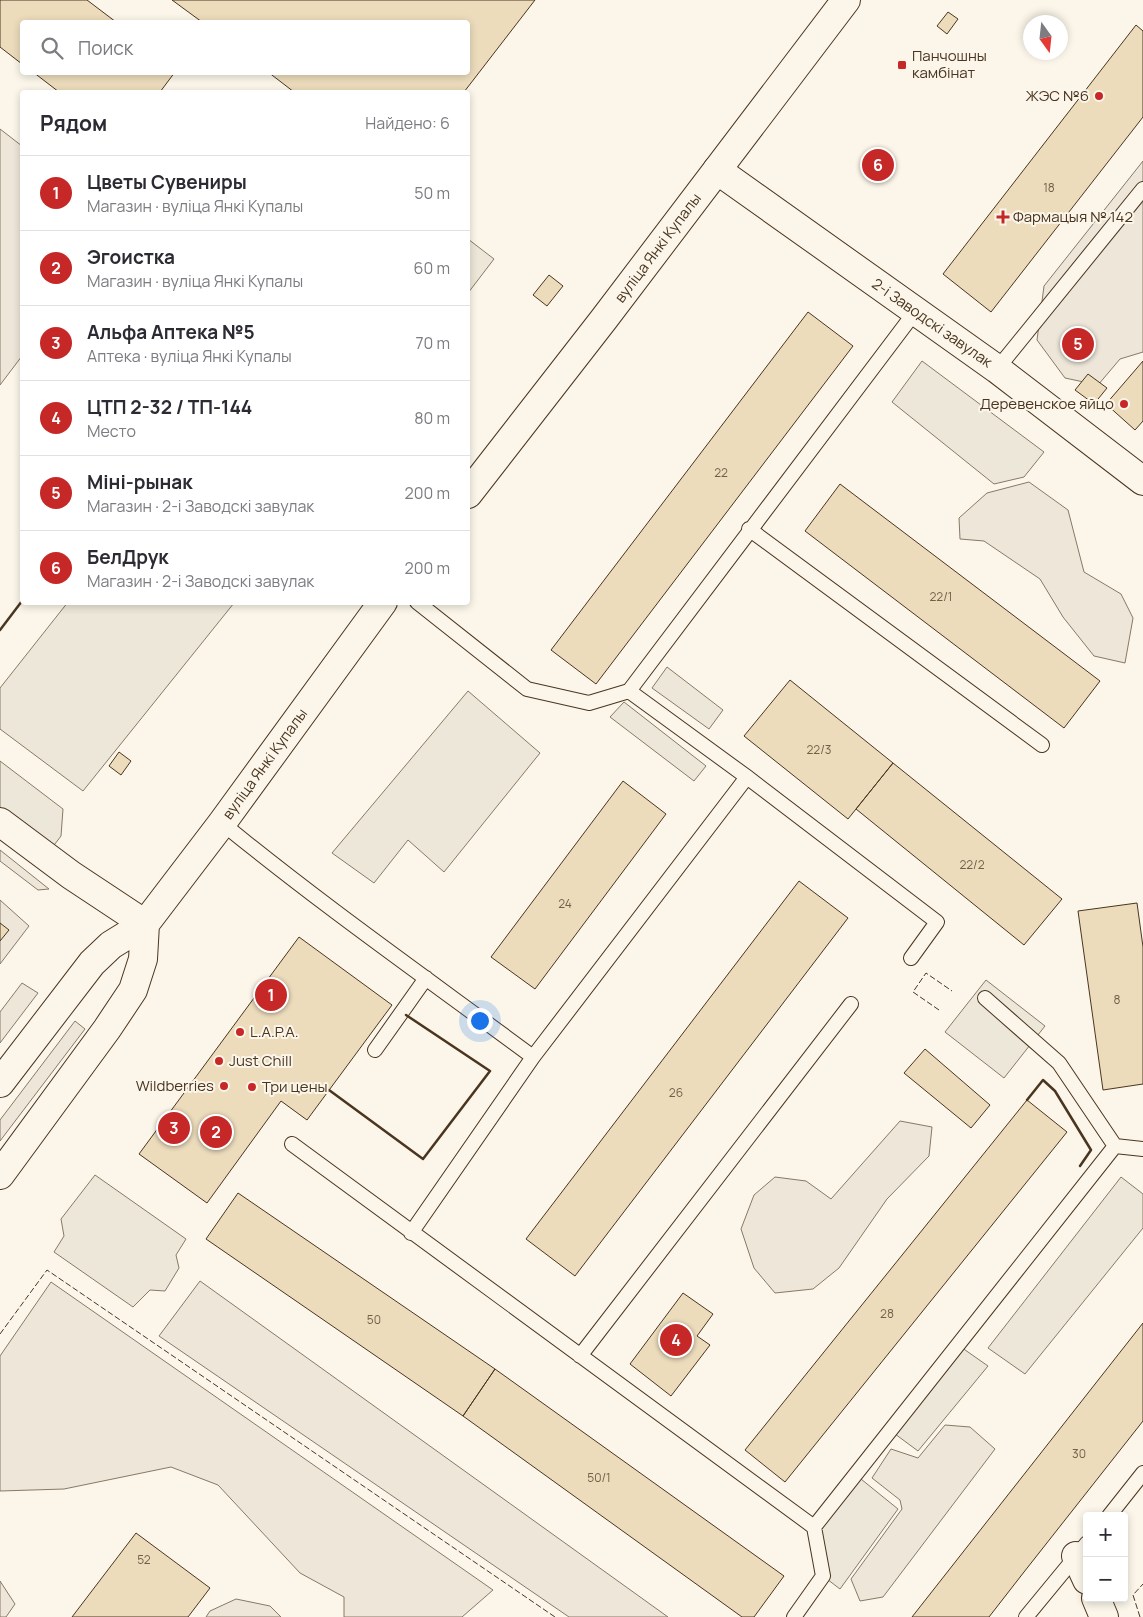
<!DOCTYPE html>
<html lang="ru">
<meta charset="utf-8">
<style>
:root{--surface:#fff;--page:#f7f7f7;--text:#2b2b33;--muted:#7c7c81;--line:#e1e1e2;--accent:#c62828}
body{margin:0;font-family:Manrope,sans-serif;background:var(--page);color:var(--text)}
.controls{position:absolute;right:15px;bottom:15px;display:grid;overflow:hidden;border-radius:5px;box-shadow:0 2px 8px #0003}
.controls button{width:45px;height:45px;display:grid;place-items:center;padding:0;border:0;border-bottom:1px solid var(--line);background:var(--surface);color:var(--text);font:25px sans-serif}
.compass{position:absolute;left:1023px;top:15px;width:45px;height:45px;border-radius:50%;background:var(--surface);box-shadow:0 2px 8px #0003;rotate:165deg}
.you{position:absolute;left:479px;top:1020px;width:18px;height:18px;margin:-12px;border:4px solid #fff;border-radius:50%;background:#1a73e8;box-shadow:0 0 0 8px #1a73e833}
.badge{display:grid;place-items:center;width:32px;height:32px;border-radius:50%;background:var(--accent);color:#fff;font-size:16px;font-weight:700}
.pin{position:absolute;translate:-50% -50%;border:2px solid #fff;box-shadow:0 1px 5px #0006}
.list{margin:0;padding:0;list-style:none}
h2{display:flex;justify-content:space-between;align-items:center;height:65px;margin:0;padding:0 20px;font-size:21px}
h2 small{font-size:16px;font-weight:400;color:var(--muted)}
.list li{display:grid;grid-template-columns:32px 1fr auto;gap:15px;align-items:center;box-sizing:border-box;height:75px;padding:0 20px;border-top:1px solid var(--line)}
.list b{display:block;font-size:19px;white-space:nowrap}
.list p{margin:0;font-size:16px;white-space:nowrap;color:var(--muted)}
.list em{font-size:16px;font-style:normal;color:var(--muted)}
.icon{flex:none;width:28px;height:28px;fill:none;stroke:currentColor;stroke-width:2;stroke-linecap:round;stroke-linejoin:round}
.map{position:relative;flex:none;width:1143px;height:1617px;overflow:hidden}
.search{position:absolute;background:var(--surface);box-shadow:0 2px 8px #0003;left:20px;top:20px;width:450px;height:55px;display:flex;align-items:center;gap:12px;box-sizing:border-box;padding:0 18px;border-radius:5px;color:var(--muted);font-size:19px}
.panel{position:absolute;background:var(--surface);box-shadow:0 2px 8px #0003;left:20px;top:90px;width:450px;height:515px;border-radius:5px}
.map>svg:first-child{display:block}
.green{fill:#ede6d9;stroke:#887966}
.parking{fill:#ede7d9;stroke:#887966}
.building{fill:#ecdcbc;stroke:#4a3520}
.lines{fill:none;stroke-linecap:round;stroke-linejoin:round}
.service-casing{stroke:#4a3520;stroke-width:16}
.minor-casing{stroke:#4a3520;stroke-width:30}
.primary-casing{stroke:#4a3520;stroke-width:30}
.service{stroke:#fbf6e9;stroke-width:14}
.minor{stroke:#fbf6e9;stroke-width:28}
.primary{stroke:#fbf6e9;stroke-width:28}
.fence{stroke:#4a3520;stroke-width:1;stroke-dasharray:6 2.5;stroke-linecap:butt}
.wall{stroke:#4a3520;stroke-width:2.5}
.poi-dot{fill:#c62828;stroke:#fbf6e9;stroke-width:2}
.labels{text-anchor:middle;stroke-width:4;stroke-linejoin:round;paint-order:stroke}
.number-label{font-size:12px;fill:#725f47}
.poi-label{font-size:15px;fill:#4a3520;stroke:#fbf6e9;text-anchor:start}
.street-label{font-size:15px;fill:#4a3520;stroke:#fbf6e9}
</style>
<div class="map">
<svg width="1143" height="1617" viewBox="0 0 1143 1617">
<rect width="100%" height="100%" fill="#fbf6e9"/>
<path class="green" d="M0 129 22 146V356L0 385Z
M1143 161V352L1120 359 1098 385 1065 378 1037 340 1044 286Z
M1029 482 1068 510 1084 572 1121 594 1133 618 1125 663 1094 656 1063 617 1040 579 984 541 960 539 959 518 987 493Z
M0 850 49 889 38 890 0 861Z
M0 900 29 926 0 964Z
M22 983 38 993 0 1043V1012Z
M75 1021 85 1029 0 1141V1120Z
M900 1121 932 1127 929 1156 887 1199 839 1268 813 1289 775 1293 754 1268 741 1229 754 1195 775 1177 806 1181 831 1199Z
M200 1281 668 1617H569L159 1336Z
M51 1282 493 1590 462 1617H344V1597L300 1573 218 1485 171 1467 64 1489 0 1491V1356Z
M945 1425 970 1427 995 1449 883 1597 860 1601 851 1579 902 1509 900 1500 872 1478 891 1449 918 1458Z
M0 1581 15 1604 6 1617H0Z
M236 1599 270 1606 281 1617H206L210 1611Z"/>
<path class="parking" d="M468 239 494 259 468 293Z
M922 361 1044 452 1024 477 994 484 892 402Z
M68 602 234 603 83 791 0 729V688Z
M667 667 723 710 709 729 652 688Z
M468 691 540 753 444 872 408 840 374 883 332 853Z
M624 702 706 766 694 781 610 717Z
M0 761 63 809 61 836 45 857 0 822Z
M986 980 1045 1026 1004 1078 945 1032Z
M95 1175 186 1239 176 1255 179 1268 165 1291 150 1290 133 1307 54 1252 64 1236 61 1219Z
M1121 1177 1143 1194V1228L1025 1374 988 1348Z
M958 1345 988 1366 918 1451 891 1431Z
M856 1475 898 1509 840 1589 823 1576 814 1527Z"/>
<path class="building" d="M0 0H87L116 22H22V64L0 47Z
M172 0H535L464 92H294L268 72H468V22H202Z
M948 12 958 19 947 34 937 26Z
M1136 25 1143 31V117L991 312 943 274Z
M33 72H175L160 92H59Z
M877 149 893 162 879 180 862 168Z
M549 275 563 286 547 306 533 295Z
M808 312 853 346 596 684 551 650Z
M1143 361V421L1135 430 1106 404Z
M1088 374 1107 388 1094 404 1075 390Z
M840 484 1100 681 1064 728 805 531Z
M790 680 893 763 848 819 744 736Z
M119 752 131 761 121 775 109 766Z
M893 763 1062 899 1024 945 856 809Z
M623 781 666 814 535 989 491 957Z
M799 881 848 918 575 1276 526 1239Z
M1137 903 1143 947V1084L1103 1090 1078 911Z
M0 923 9 930 0 941Z
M299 937 392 1005 307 1120 281 1101 207 1203 139 1154Z
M925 1049 990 1105 971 1128 904 1073Z
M1027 1100 1067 1132 785 1482 745 1450Z
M238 1193 495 1369 463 1416 206 1239Z
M683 1293 713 1314 697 1336 710 1345 671 1396 630 1364Z
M1143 1323V1421L1024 1572 989 1617H912Z
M495 1369 784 1576 754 1617H742L463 1416Z
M136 1533 210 1588 188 1617H72Z"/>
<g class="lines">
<g class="service-casing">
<path id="service" d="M997 369 1143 189
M749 529 1042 745
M417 602 527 689 589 703 629 691 915 312
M629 691 747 777 937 922 911 958
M222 823C322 905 429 980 533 1057L411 1233
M985 998 1059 1063 1115 1146
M375 1050 426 978
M533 1057 747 777
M292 1144 814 1527
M580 1356 851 1004
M1109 1516 1143 1473
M794 1617 823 1576 814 1527 1115 1146 1143 1149
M1026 1617 1087 1543"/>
</g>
<g class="minor-casing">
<path id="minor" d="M717 170 997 369 1143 481
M0 822 71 875 145 924
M1076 1556 1087 1580
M1096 1598 1104 1617"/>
</g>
<g class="primary-casing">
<path id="primary" d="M468 494 604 319 846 0
M0 1083 92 963 111 945 145 924 222 823 383 602
M0 1175 107 1029 133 990 143 959 145 924"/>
</g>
<use href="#service" class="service"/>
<use href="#minor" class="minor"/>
<use href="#primary" class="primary"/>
<path class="fence" d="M939 1010 913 992 926 973 952 991
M0 1334 47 1270 555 1617
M1140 1617 1133 1595 1143 1584"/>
<path class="wall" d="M0 630 22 601
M329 1090 423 1159 490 1071 406 1015
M1027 1100 1043 1080 1055 1091 1091 1150 1080 1166"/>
</g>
<g class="poi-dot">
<rect x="897" y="60" width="10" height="10" rx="2.5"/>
<circle cx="1099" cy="96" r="5"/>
<path d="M1000.5 209.5h5v5h5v5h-5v5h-5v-5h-5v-5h5z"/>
<circle cx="1124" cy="404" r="5"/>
<circle cx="240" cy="1032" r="5"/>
<circle cx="219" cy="1061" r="5"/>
<circle cx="224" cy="1086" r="5"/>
<circle cx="252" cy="1087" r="5"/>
</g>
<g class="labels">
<g class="number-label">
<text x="1049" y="192">18</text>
<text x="721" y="477">22</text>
<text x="941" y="601">22/1</text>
<text x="819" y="754">22/3</text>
<text x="972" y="869">22/2</text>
<text x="565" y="908">24</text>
<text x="1117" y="1004">8</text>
<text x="676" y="1097">26</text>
<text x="887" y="1318">28</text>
<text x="374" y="1324">50</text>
<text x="1079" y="1458">30</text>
<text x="599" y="1482">50/1</text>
<text x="144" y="1564">52</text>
</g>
<g class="poi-label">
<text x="912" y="61">Панчошны<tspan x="912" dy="17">камбінат</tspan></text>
<text x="1089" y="101" text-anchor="end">ЖЭС №6</text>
<text x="1013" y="222">Фармацыя № 142</text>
<text x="1114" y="409" text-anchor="end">Деревенское яйцо</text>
<text x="250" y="1037">L.A.P.A.</text>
<text x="229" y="1066">Just Chill</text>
<text x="214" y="1091" text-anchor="end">Wildberries</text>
<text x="262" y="1092">Три цены</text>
</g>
<g class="street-label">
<text transform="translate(658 248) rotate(-53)" y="5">вуліца Янкі Купалы</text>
<text transform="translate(932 323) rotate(35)" y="5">2-і Заводскі завулак</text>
<text transform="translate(265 764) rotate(-54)" y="5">вуліца Янкі Купалы</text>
</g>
</g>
</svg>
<div class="controls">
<button>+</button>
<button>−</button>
</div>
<svg class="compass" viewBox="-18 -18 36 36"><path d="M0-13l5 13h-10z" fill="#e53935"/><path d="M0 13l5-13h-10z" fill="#7c7c81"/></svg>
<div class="you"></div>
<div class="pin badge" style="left:271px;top:995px">1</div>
<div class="pin badge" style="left:216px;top:1132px">2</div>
<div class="pin badge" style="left:174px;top:1128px">3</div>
<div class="pin badge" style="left:676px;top:1340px">4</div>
<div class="pin badge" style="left:1078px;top:344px">5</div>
<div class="pin badge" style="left:878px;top:165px">6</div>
<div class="search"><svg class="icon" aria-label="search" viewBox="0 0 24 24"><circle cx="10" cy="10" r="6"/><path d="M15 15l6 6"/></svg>Поиск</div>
<section class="panel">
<h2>Рядом<small>Найдено: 6</small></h2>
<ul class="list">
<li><span class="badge">1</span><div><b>Цветы Сувениры</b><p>Магазин · вуліца Янкі Купалы</p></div><em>50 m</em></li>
<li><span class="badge">2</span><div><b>Эгоистка</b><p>Магазин · вуліца Янкі Купалы</p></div><em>60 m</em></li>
<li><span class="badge">3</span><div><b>Альфа Аптека №5</b><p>Аптека · вуліца Янкі Купалы</p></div><em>70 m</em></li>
<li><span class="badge">4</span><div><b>ЦТП 2-32 / ТП-144</b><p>Место</p></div><em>80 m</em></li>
<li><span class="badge">5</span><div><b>Міні-рынак</b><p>Магазин · 2-і Заводскі завулак</p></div><em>200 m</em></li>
<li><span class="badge">6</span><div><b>БелДрук</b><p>Магазин · 2-і Заводскі завулак</p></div><em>200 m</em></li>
</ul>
</section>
</div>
